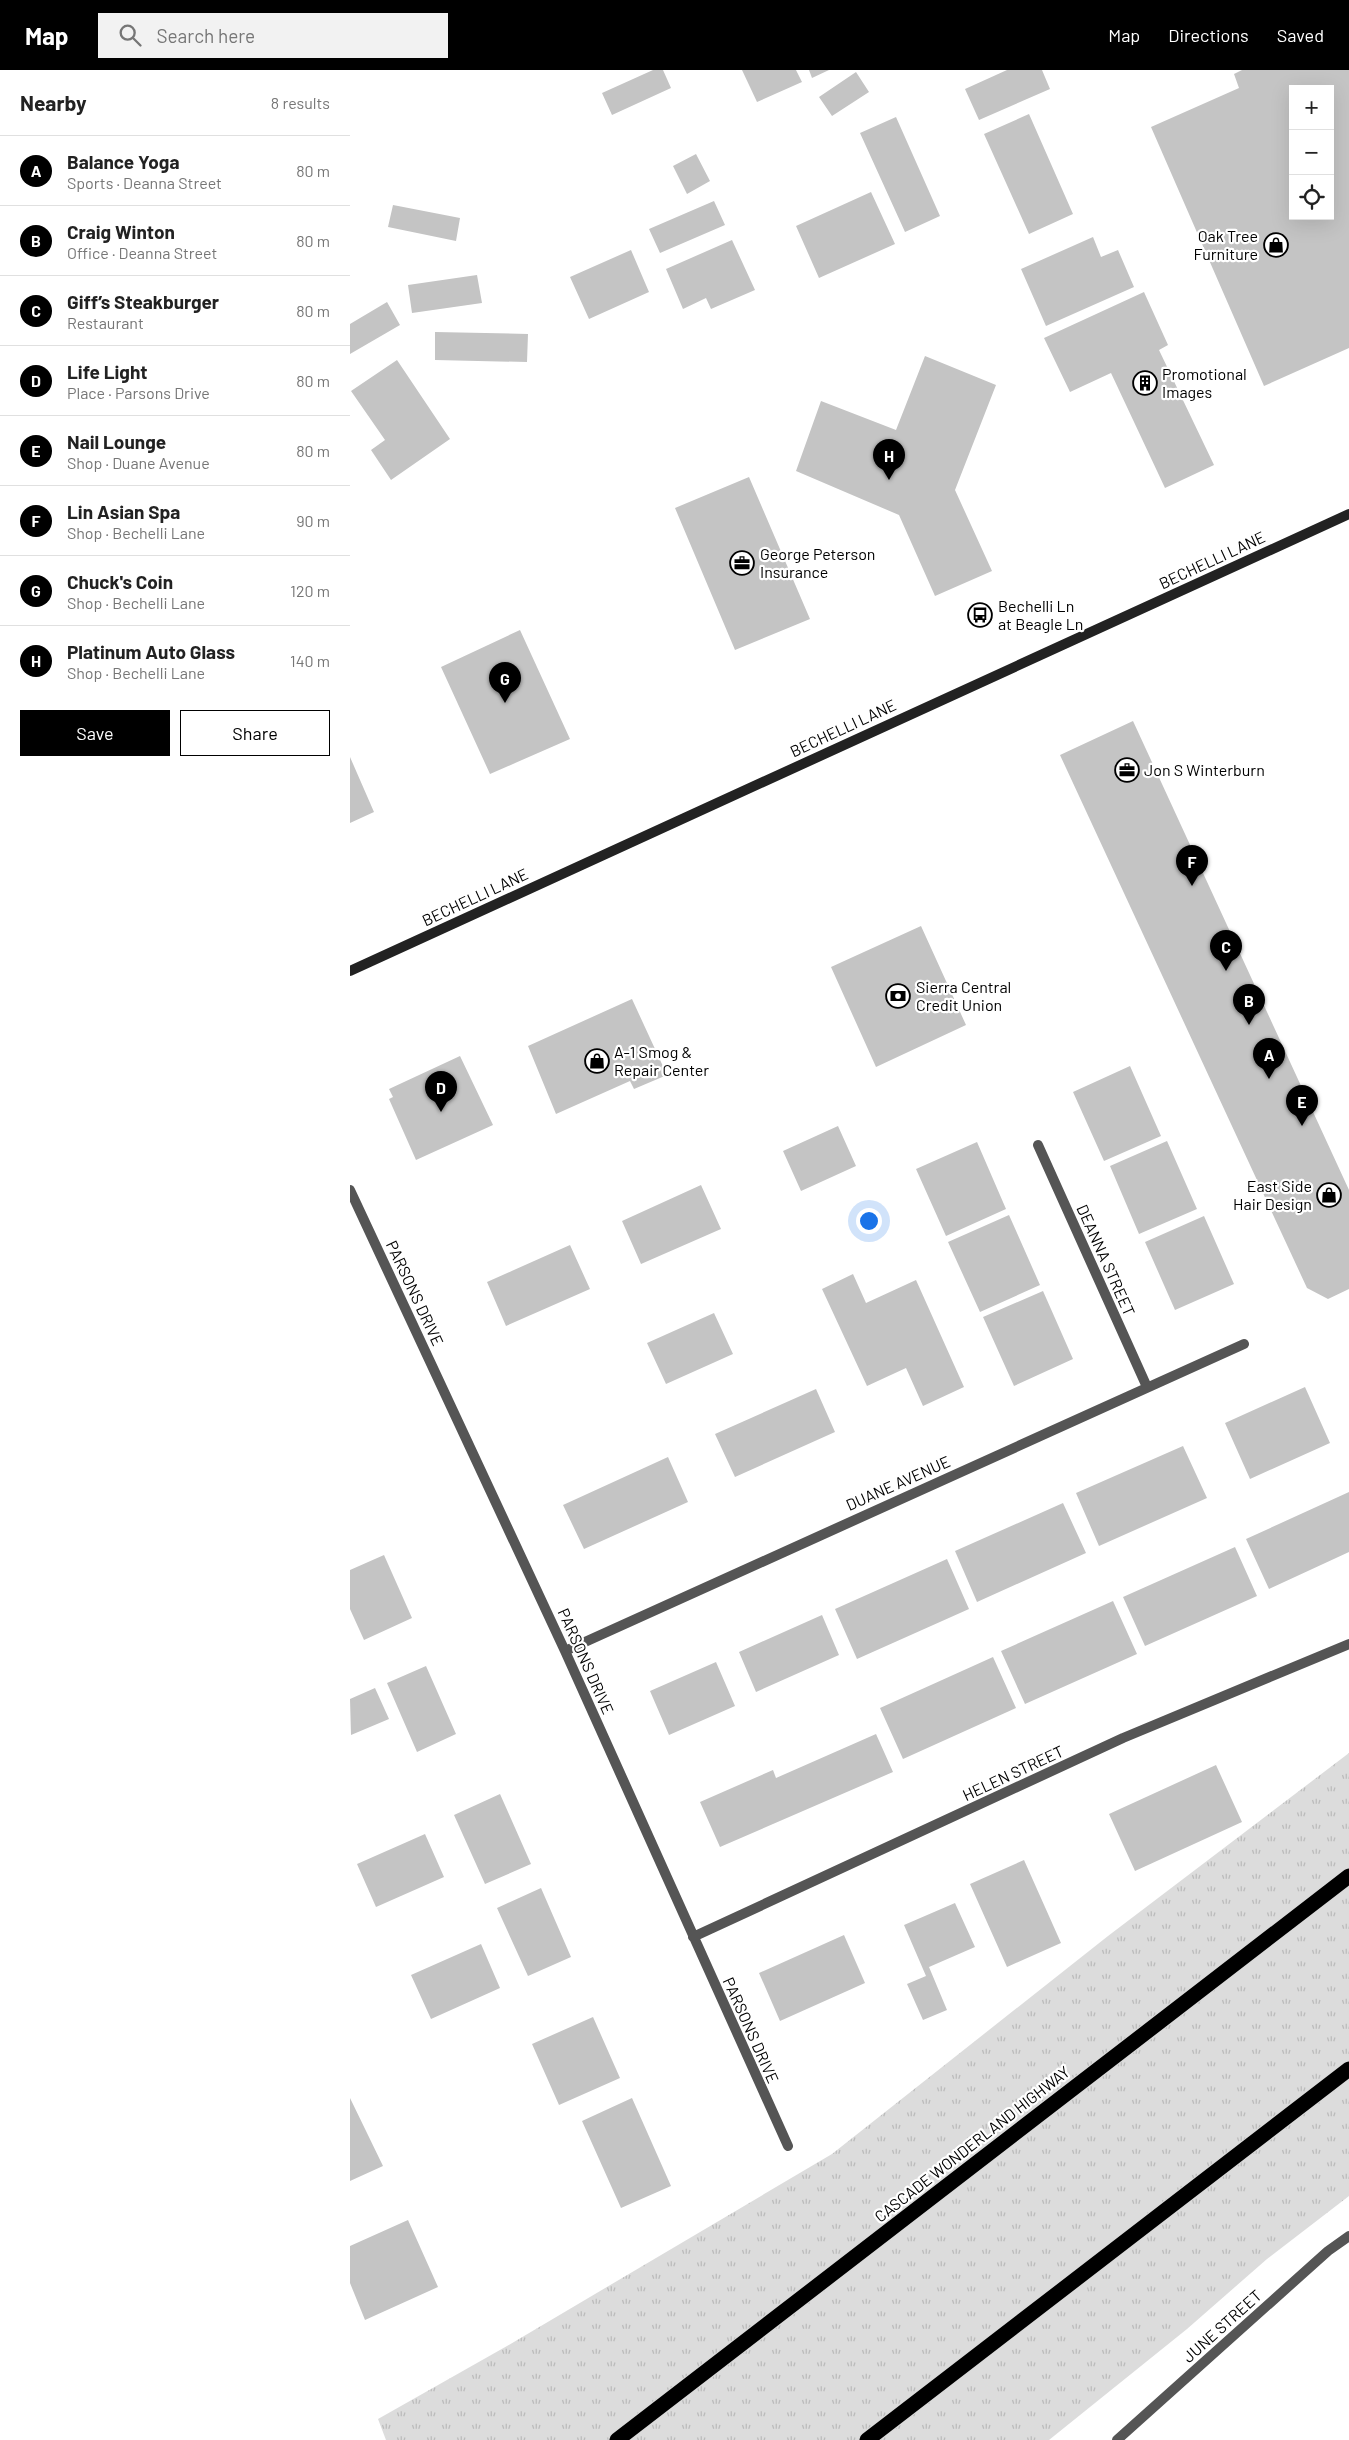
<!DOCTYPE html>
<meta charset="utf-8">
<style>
:root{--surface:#fff;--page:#f2f2f2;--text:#222;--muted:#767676;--line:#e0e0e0;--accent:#000}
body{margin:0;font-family:Barlow,sans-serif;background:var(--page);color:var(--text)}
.controls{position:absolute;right:15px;top:15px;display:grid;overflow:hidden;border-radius:0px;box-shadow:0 5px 20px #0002}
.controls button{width:45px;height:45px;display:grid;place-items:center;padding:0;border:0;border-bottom:1px solid var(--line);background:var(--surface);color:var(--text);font:25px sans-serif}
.you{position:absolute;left:518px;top:1150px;width:18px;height:18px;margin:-12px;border:4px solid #fff;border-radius:50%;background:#1a73e8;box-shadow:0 0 0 8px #1a73e833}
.badge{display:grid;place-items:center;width:32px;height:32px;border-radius:50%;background:var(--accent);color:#fff;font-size:16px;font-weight:700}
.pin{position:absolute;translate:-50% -41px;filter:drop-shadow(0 1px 2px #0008)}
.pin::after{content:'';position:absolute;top:26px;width:18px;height:15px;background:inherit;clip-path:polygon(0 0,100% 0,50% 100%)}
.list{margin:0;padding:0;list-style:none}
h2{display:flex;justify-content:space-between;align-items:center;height:65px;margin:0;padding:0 20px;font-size:21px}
h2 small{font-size:16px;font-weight:400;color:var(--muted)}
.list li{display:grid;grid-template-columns:32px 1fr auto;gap:15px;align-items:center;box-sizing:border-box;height:70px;padding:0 20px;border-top:1px solid var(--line)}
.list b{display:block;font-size:19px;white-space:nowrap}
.list p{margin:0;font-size:16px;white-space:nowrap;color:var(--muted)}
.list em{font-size:16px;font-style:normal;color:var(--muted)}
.actions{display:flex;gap:10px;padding:15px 20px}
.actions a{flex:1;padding:11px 0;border:1px solid var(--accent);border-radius:0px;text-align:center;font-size:18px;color:var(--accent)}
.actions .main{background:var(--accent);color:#fff}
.icon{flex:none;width:28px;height:28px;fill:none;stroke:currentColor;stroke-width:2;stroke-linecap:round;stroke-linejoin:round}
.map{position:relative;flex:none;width:999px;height:2370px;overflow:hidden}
header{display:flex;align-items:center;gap:30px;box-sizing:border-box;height:70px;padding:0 25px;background:var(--accent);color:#fff}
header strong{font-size:24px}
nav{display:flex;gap:28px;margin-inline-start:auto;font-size:18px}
.search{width:350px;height:45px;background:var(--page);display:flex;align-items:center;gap:12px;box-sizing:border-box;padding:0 18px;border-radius:0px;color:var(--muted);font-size:19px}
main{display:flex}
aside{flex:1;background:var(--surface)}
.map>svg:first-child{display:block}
.grass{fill:url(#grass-tufts)}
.building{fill:#c4c4c4;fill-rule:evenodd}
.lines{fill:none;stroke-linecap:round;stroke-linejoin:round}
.highway-casing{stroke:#dbdbdb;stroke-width:17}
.street{stroke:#555;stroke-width:10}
.secondary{stroke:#222;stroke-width:10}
.highway{stroke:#000;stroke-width:15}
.labels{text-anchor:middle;stroke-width:4.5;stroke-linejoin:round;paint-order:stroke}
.poi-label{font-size:16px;fill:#000;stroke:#fff;text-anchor:start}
.street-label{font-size:16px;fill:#000;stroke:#fff}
</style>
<header>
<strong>Map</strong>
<div class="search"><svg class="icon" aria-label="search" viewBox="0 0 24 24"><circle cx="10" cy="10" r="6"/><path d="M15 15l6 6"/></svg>Search here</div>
<nav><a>Map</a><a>Directions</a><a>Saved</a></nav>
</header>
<main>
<aside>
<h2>Nearby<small>8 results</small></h2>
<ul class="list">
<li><span class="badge">A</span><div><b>Balance Yoga</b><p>Sports · Deanna Street</p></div><em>80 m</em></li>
<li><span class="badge">B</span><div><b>Craig Winton</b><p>Office · Deanna Street</p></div><em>80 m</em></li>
<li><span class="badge">C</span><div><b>Giff’s Steakburger</b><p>Restaurant</p></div><em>80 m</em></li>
<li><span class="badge">D</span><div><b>Life Light</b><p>Place · Parsons Drive</p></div><em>80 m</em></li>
<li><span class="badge">E</span><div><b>Nail Lounge</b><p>Shop · Duane Avenue</p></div><em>80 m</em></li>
<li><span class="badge">F</span><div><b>Lin Asian Spa</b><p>Shop · Bechelli Lane</p></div><em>90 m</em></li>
<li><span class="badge">G</span><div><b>Chuck's Coin</b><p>Shop · Bechelli Lane</p></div><em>120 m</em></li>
<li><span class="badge">H</span><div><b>Platinum Auto Glass</b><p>Shop · Bechelli Lane</p></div><em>140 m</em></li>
</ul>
<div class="actions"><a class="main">Save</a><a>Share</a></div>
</aside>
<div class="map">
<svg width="999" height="2370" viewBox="0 0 999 2370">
<defs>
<pattern id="grass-tufts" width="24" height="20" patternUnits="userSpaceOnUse" patternTransform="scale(1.25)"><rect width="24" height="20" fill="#dcdcdc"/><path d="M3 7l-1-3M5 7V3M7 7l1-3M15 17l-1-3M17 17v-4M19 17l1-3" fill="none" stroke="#bbb"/></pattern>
</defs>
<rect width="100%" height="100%" fill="#fff"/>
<path class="grass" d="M999 1683V2126L917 2189 837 2259 699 2370H36L28 2349 157 2276 482 2084 758 1866Z"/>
<path class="building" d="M303 0H313L321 18 262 45 252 23Z
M392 0H446L452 12 407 32Z
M459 0H479L462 8Z
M657 0H692L700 19 629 50 615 19Z
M892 0H999V278L914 316 801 57 889 18 884 4ZM943 19H980V146H943Z
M506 2 519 22 482 46 469 27Z
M679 44 723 144 679 164 634 64Z
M546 47 590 146 555 162 510 63Z
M346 84 360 111 337 124 323 96Z
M521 122 545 174 469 208 446 156Z
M364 131 375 155 310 183 299 159Z
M43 135 110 148 106 171 38 157Z
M743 167 751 187 768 180 784 217 696 256 671 199Z
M382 170 405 220 361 239 356 228 333 239 316 199Z
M281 180 299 222 239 249 220 207Z
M127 205 132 233 62 243 58 215Z
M794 222 818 275 809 280 864 395 815 418 761 303 720 322 694 268Z
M37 232 50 255 0 284V254Z
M85 262 178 264 177 292 85 290Z
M575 286 646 315 605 420 642 501 585 526 549 445 446 401 471 331 546 360Z
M47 290 100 369 41 410 21 380 35 370 1 321Z
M399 407 460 549 385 580 325 438Z
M170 560 220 669 140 704 91 597Z
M783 651 999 1120V1219L978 1229 957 1218 710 685Z
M0 687 24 742 0 753Z
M571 856 616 955 526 997 481 897Z
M282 929 317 1005 284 1019 280 1011 206 1044 178 976Z
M110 986 143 1055 66 1090 39 1029 43 1027 39 1019Z
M780 996 811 1066 754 1091 723 1022Z
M488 1056 506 1096 451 1121 433 1081Z
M817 1071 847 1139 789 1164 760 1096Z
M627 1072 656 1139 596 1166 566 1099Z
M351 1115 371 1159 291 1194 272 1151Z
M659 1145 690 1215 630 1242 598 1172Z
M854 1146 884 1214 825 1240 795 1172Z
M220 1175 240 1219 156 1256 137 1212Z
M503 1204 516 1233 566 1210 614 1317 573 1336 556 1298 517 1316 472 1219Z
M693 1221 723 1289 664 1316 633 1247Z
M364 1243 383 1284 316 1314 297 1273Z
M955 1317 980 1373 900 1409 875 1353Z
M466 1319 485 1362 385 1407 365 1364Z
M833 1376 857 1428 749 1476 726 1423Z
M318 1387 338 1432 234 1479 213 1435Z
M999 1422V1482L919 1519 896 1469Z
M713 1433 736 1483 627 1532 605 1481Z
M885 1477 907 1526 795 1576 773 1527Z
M34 1485 62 1548 14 1570 0 1539V1500Z
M597 1489 619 1539 507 1589 485 1539Z
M763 1531 787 1584 675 1634 651 1581Z
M472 1545 489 1585 406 1622 389 1582Z
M643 1587 666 1638 553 1689 530 1638Z
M366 1592 385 1636 319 1665 300 1621Z
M76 1596 106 1664 67 1682 37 1613Z
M25 1618 39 1649 1 1665 0 1629Z
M526 1664 543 1702 370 1777 350 1732 423 1700 426 1708Z
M866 1695 892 1752 785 1801 759 1744Z
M150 1724 181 1794 135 1814 104 1745Z
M75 1764 94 1807 26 1837 7 1794Z
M674 1790 711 1873 657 1897 620 1814Z
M191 1818 221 1887 178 1906 147 1838Z
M605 1833 625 1877 579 1897 597 1940 573 1950 557 1914 576 1906 554 1855Z
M494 1865 515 1913 430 1951 409 1903Z
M131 1874 150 1918 81 1949 61 1905Z
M243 1947 270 2008 209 2035 182 1974Z
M0 2028 33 2096 0 2111Z
M282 2028 321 2116 271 2138 232 2051Z
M58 2150 88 2217 15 2250 0 2213V2176Z"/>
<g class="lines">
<g class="highway-casing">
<path id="highway" d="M267 2370 999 1806
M517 2370 999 1999"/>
</g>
<path class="street" d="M688 1075 797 1317
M0 1120 215 1581 438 2076
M215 1581 894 1274
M343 1867 773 1668 999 1574
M767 2370 978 2181 999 2166"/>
<path class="secondary" d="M0 901 999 444"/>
<use href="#highway" class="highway"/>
</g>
<defs>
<g id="shop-ring" transform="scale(1.25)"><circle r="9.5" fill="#fff" stroke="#000" stroke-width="1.5"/><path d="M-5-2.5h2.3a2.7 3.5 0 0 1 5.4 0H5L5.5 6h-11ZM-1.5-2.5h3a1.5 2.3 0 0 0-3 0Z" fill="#000"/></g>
<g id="building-ring" transform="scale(1.25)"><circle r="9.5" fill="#fff" stroke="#000" stroke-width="1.5"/><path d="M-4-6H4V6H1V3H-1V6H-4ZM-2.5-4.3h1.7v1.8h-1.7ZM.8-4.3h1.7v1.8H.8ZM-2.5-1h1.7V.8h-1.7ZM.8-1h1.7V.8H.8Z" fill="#000"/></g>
<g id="office-ring" transform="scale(1.25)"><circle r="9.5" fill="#fff" stroke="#000" stroke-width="1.5"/><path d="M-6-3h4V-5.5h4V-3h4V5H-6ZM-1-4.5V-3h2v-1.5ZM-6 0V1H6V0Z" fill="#000"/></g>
<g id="bus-ring" transform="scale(1.25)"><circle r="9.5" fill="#fff" stroke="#000" stroke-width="1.5"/><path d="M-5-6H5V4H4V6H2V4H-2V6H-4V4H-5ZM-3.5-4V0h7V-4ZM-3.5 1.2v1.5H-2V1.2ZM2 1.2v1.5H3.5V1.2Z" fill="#000"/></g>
<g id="bank-ring" transform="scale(1.25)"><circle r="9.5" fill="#fff" stroke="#000" stroke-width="1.5"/><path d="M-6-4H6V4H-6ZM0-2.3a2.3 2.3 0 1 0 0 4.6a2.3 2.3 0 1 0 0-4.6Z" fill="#000"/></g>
</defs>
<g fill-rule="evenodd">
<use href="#shop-ring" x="926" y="175"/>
<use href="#building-ring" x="795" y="313"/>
<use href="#office-ring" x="392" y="493"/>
<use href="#bus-ring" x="630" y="545"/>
<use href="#office-ring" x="777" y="700"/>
<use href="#bank-ring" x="548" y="926"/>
<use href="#shop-ring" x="247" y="991"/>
<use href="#shop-ring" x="979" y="1125"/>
</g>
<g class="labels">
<g class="poi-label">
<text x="908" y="172" text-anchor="end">Oak Tree<tspan x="908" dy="18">Furniture</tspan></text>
<text x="812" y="310">Promotional<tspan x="812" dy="18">Images</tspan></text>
<text x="410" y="490">George Peterson<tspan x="410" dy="18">Insurance</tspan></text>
<text x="648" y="542">Bechelli Ln<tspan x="648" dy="18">at Beagle Ln</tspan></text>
<text x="794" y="706">Jon S Winterburn</text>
<text x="566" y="923">Sierra Central<tspan x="566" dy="18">Credit Union</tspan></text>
<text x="264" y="988">A-1 Smog &amp;<tspan x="264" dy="18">Repair Center</tspan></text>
<text x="962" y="1122" text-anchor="end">East Side<tspan x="962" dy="18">Hair Design</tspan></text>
</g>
<g class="street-label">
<text transform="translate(862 490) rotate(-25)" y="6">BECHELLI LANE</text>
<text transform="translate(493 658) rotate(-25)" y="6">BECHELLI LANE</text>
<text transform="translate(125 827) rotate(-25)" y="6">BECHELLI LANE</text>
<text transform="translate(756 1190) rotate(66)" y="6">DEANNA STREET</text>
<text transform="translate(65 1223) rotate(65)" y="6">PARSONS DRIVE</text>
<text transform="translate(548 1413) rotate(-24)" y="6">DUANE AVENUE</text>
<text transform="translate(236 1591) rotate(66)" y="6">PARSONS DRIVE</text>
<text transform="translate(663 1703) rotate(-25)" y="6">HELEN STREET</text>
<text transform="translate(401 1960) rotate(66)" y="6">PARSONS DRIVE</text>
<text transform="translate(622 2074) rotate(-38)" y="6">CASCADE WONDERLAND HIGHWAY</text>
<text transform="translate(872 2256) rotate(-42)" y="6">JUNE STREET</text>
</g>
</g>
</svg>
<div class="controls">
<button>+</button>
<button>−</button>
<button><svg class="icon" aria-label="locate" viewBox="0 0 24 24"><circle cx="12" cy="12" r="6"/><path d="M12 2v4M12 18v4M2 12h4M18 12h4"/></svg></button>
</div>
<div class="you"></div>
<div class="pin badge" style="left:919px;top:1009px">A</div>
<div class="pin badge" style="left:899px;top:955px">B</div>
<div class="pin badge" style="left:876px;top:901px">C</div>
<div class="pin badge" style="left:91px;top:1042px">D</div>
<div class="pin badge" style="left:952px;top:1056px">E</div>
<div class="pin badge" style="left:842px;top:816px">F</div>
<div class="pin badge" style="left:155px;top:633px">G</div>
<div class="pin badge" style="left:539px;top:410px">H</div>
</div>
</main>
